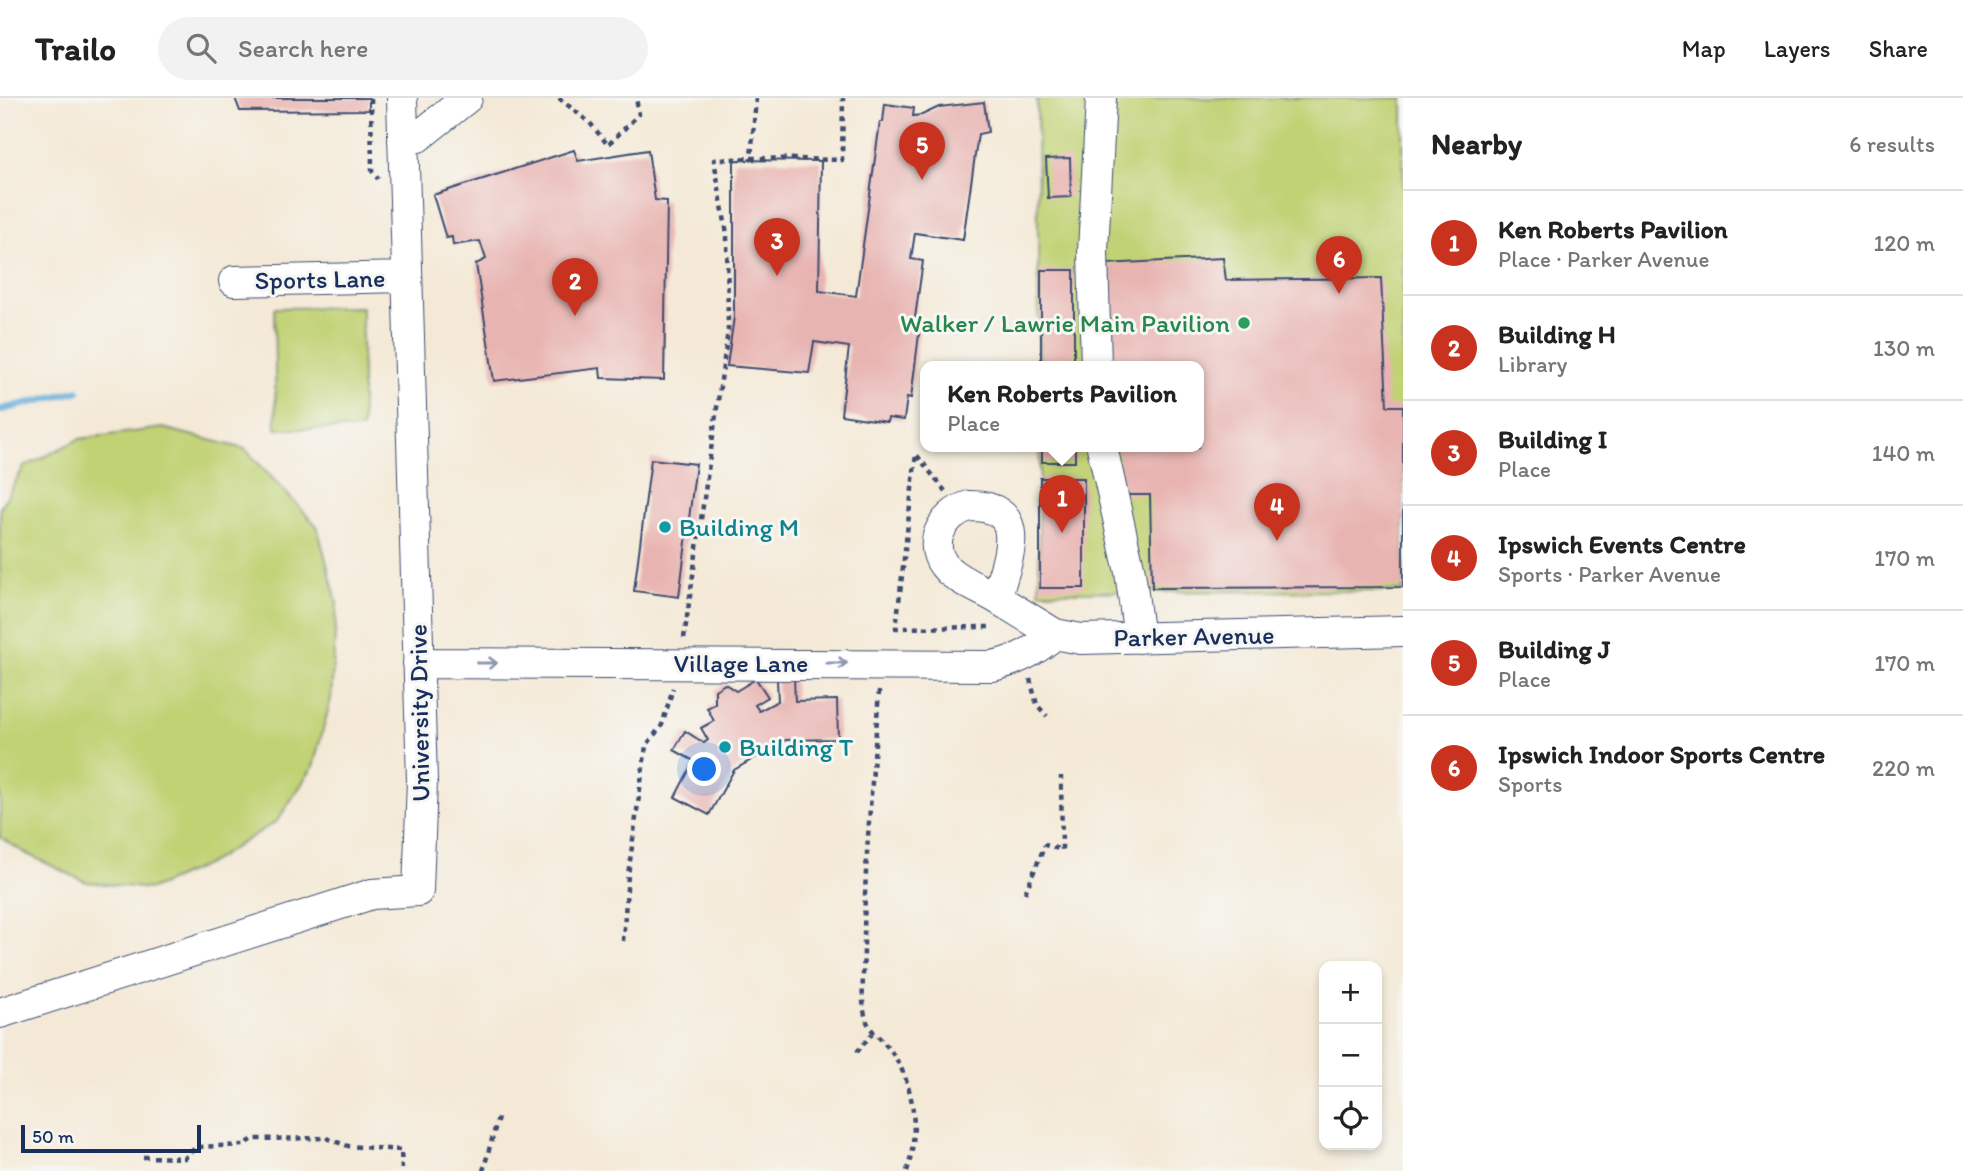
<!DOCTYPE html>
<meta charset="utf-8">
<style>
:root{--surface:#fff;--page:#f2f2f2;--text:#222;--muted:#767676;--line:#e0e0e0;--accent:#c8321e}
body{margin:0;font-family:Itim,sans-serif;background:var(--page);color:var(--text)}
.controls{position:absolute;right:21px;bottom:21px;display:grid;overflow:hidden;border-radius:14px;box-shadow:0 4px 10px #0003}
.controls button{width:63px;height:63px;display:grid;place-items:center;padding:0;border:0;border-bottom:2px solid var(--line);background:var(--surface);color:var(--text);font:35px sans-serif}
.scale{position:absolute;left:21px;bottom:18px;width:180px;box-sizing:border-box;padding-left:7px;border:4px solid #1b2f5e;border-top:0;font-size:19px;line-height:24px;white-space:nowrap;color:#1b2f5e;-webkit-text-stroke:5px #f6f6f2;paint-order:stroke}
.you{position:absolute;left:705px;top:672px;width:24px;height:24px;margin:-18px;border:5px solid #fff;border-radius:50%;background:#1a73e8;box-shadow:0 0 0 10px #1a73e833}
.badge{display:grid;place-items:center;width:46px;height:46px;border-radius:50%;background:var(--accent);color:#fff;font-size:23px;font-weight:700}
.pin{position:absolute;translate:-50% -58px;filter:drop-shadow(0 2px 4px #0008)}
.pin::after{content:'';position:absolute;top:37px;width:24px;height:21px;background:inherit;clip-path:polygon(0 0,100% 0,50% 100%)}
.popup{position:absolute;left:920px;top:263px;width:284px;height:91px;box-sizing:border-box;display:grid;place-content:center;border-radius:14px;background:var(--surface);filter:drop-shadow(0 2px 5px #0005);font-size:23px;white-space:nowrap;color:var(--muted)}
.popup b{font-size:26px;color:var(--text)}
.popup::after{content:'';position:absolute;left:50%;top:100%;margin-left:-14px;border:14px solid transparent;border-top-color:var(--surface)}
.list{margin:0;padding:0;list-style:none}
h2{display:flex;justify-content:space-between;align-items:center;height:91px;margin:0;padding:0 28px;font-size:30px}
h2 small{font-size:23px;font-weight:400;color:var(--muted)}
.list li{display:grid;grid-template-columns:46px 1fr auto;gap:21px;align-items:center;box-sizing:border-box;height:105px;padding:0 28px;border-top:2px solid var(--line)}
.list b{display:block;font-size:26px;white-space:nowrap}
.list p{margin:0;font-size:23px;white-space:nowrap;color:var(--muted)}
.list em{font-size:23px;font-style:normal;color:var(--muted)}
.icon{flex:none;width:38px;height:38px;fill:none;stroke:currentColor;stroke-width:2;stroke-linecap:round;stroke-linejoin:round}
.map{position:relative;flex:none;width:1403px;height:1073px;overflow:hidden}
header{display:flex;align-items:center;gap:42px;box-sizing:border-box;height:98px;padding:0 35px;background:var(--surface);border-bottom:2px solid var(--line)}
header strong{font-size:33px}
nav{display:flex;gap:38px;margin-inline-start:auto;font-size:24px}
.search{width:490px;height:63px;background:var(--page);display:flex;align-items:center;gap:18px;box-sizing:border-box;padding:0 24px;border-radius:38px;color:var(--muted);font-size:26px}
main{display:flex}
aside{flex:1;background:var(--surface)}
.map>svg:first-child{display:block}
.green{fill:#c1d274;stroke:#6e8069;stroke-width:2}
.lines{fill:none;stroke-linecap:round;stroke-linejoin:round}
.stream{stroke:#5fa9d7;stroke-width:7}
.building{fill:#e8b4b1}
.minor-casing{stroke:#3c4b70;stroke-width:32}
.path{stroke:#3c4b70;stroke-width:4.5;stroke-dasharray:5 5;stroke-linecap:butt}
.minor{stroke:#fff;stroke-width:30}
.oneway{stroke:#8d97ae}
.leisure-dot{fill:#2e9e5b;stroke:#f6f6f2;stroke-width:2.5}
.culture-dot{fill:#0f9aa8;stroke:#f6f6f2;stroke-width:2.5}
.labels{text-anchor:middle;stroke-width:6;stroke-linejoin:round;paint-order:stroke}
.street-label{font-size:26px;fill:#1b2f5e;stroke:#f6f6f2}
.leisure-label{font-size:26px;fill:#27864d;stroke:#f6f6f2;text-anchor:end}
.culture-label{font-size:26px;fill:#0d838f;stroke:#f6f6f2;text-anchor:start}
</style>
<header>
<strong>Trailo</strong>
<div class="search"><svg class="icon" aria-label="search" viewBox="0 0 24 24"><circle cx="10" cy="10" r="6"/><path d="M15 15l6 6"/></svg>Search here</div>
<nav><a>Map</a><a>Layers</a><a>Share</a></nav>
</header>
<main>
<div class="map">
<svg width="1403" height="1073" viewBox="0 0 1403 1073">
<rect width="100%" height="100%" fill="#f6f6f2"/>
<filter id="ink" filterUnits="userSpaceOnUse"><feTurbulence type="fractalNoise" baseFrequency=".0143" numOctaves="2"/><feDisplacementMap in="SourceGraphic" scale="14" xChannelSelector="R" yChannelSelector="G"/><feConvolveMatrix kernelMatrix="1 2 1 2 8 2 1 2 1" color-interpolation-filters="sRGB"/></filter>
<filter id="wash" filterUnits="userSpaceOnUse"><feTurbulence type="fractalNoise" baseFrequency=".00686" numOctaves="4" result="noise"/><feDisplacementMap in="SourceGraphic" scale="28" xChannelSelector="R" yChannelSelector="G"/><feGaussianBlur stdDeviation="1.57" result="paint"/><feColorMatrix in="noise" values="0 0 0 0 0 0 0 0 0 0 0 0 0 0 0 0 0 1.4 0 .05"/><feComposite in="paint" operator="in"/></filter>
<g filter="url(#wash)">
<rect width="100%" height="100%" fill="#f4e9d6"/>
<path class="green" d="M1037 0H1403V493L1039 494 1040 349H1198V269H1039Z
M362 209V331H276L274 210Z
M163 330 245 351 317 428 337 504 331 601 313 669 277 723 208 766 151 791 86 784 25 755 0 739V410L24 369 79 341Z"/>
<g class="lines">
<path class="stream" d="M0 312 78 293"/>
</g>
<g id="blocks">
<path class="building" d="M235 0H369V12L240 13Z
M984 4 988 34 978 36 963 142 915 135 911 161 923 163 914 227 920 228 911 300 907 299 904 322 888 320 887 324 841 317 849 249 814 244 809 275 727 268 734 219V62L821 63 819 193 856 198 880 24H883L885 6 914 10 913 18 922 17 939 9Z
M574 52 578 63 648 52 655 102 667 103 664 282 601 280 600 270 494 283 476 166 486 161 480 143 453 147 452 139 446 140 433 97Z
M1070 60 1071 99 1048 100 1046 61Z
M1223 160 1226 182 1381 180 1387 308H1403V489L1152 490 1150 397H1125L1118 380 1119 354H1110V349H1198V269H1105L1104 166Z
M1041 172H1074V269H1041Z
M1042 349H1075V364H1042Z
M651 361 696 366 679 499 634 493Z
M1040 380H1084V490H1040Z
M794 580 795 603 837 602 838 641 786 642 734 672 709 717 675 699 694 663 674 652 685 633 704 645 708 642 701 630 714 623 707 610 715 606V592L725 586 736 593 756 581 768 599 755 607 759 613 778 603 777 581Z"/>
</g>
</g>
<g filter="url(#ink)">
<use href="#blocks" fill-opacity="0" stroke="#3c4b70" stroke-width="2"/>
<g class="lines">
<g class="minor-casing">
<path id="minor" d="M403 43 418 39 467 0
M234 183 405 179
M1096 269 1093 153 1101 0
M1102 349 1130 474 1139 540
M969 408C1032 407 1007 463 996 500 981 491 961 484 948 472 924 448 942 416 969 408Z
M996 500 1055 536 1081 541 1403 533
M418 565 992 568C1017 563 1035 553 1055 536
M0 915 372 796 418 793 422 683 402 0"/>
</g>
<path class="path" d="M371 0 372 73 378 81
M559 0 590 25 608 47 639 16 636 0
M756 0 751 60 842 62 843 0
M945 393 916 356 896 530 989 529
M684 540 728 233 727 136 714 62 751 60
M1030 581 1037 607 1047 618
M879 593C873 678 864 763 864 848 864 869 861 892 864 912 867 932 875 934 886 947 915 981 920 1032 907 1073
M1025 795 1045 747 1062 752 1061 678
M623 843 628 777 646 648 662 627 673 590
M857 954 872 936
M143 1059 185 1060 196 1049 244 1047 253 1041 326 1040 348 1048 401 1052 402 1073
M483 1073 498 1020"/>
<use href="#minor" class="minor"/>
</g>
<defs><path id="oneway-shaft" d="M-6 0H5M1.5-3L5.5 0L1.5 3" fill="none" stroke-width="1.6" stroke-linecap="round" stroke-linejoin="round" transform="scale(1.75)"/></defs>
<g class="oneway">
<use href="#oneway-shaft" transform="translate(487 565)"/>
<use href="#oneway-shaft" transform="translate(837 565)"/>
</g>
</g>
<circle class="leisure-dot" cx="1244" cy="225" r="7"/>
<g class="culture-dot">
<circle cx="665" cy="429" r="7"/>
<circle cx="725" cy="649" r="7"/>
</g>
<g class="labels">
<g class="street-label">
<text transform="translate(320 181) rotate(-1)" y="9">Sports Lane</text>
<text transform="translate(1194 538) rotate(-1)" y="9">Parker Avenue</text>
<text x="741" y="574">Village Lane</text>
<text transform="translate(419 615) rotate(-91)" y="9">University Drive</text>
</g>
<g class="leisure-label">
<text x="1230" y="234">Walker / Lawrie Main Pavilion</text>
</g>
<g class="culture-label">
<text x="679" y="438">Building M</text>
<text x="739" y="658">Building T</text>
</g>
</g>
</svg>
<div class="controls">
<button>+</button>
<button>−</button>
<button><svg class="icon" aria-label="locate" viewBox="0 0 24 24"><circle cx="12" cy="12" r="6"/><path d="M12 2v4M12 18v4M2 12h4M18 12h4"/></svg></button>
</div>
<div class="scale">50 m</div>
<div class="you"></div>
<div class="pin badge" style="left:1062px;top:435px">1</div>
<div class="popup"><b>Ken Roberts Pavilion</b>Place</div>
<div class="pin badge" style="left:575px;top:218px">2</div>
<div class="pin badge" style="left:777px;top:178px">3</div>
<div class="pin badge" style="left:1277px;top:443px">4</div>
<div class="pin badge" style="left:922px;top:82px">5</div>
<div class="pin badge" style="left:1339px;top:196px">6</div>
</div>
<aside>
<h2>Nearby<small>6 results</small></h2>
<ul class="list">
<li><span class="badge">1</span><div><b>Ken Roberts Pavilion</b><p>Place · Parker Avenue</p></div><em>120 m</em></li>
<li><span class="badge">2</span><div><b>Building H</b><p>Library</p></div><em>130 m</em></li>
<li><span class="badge">3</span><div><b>Building I</b><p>Place</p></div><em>140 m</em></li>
<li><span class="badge">4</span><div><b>Ipswich Events Centre</b><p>Sports · Parker Avenue</p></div><em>170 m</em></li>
<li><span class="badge">5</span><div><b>Building J</b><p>Place</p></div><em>170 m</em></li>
<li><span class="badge">6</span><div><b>Ipswich Indoor Sports Centre</b><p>Sports</p></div><em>220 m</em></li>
</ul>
</aside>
</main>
